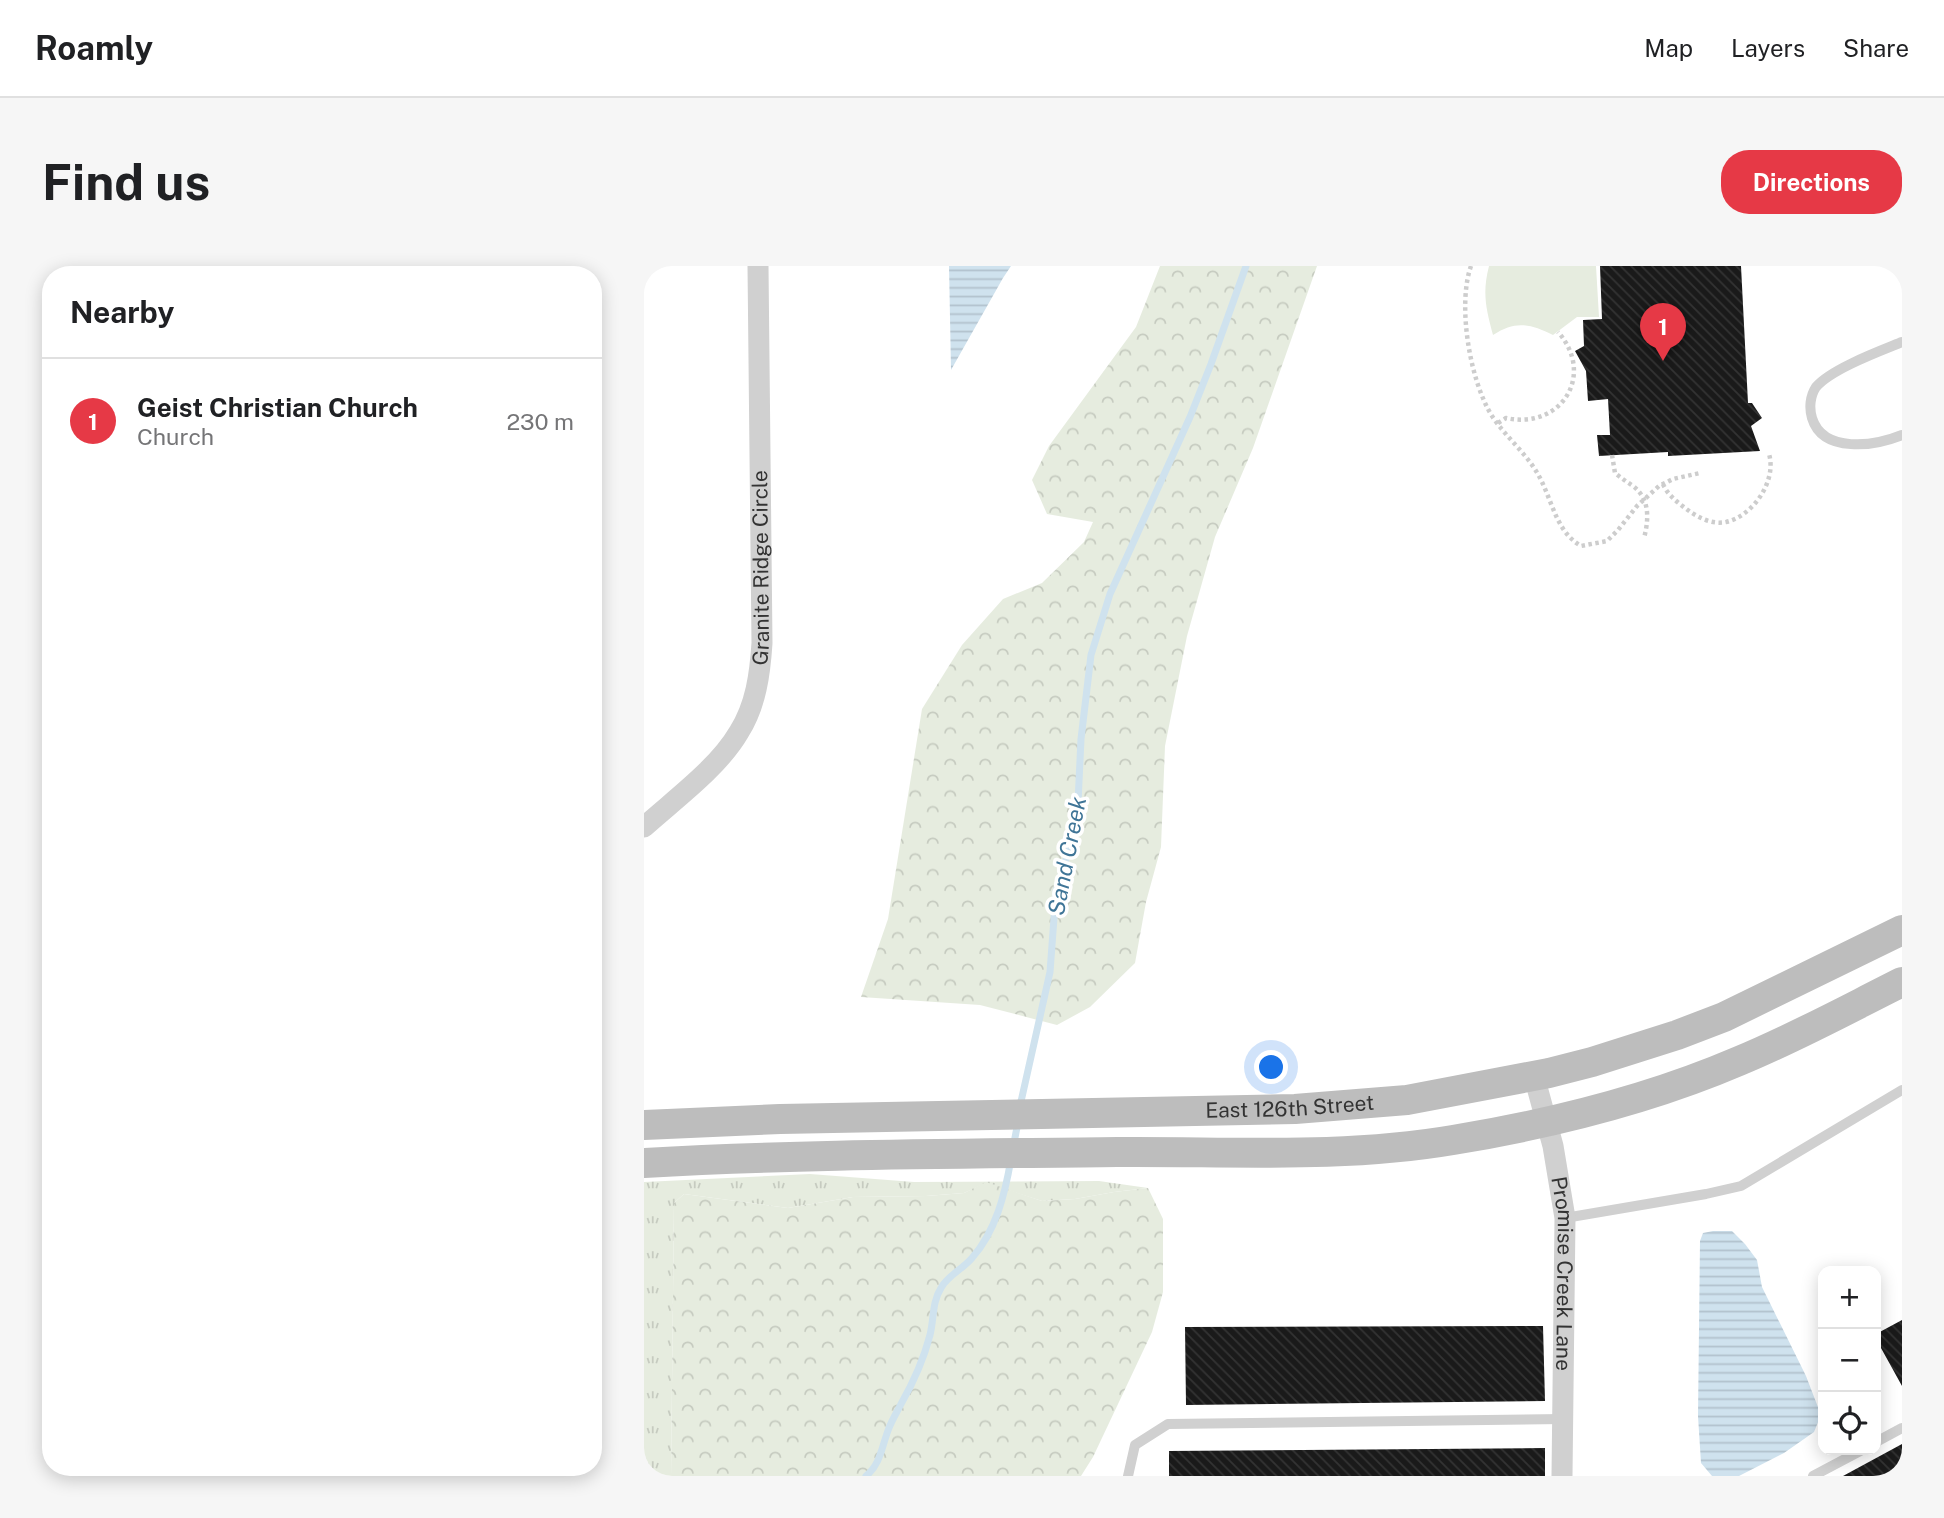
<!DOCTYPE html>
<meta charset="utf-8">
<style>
:root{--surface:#fff;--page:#f6f6f6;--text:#202124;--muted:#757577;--line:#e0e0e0;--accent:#e63946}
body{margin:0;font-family:"Public Sans",sans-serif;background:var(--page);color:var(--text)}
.controls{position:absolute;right:21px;bottom:21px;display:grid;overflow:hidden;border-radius:14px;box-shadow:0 4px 18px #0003}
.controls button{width:63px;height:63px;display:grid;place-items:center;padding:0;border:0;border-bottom:2px solid var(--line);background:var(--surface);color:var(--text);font:35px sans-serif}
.you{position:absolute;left:628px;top:802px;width:24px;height:24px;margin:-18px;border:5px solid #fff;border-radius:50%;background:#1a73e8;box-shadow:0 0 0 10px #1a73e833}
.badge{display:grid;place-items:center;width:46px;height:46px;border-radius:50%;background:var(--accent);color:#fff;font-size:23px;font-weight:700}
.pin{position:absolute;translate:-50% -58px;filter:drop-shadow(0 2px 4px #0008)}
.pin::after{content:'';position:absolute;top:37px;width:24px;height:21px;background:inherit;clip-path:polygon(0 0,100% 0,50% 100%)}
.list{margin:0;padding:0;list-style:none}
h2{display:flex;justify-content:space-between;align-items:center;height:91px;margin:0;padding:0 28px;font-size:30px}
h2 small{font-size:23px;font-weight:400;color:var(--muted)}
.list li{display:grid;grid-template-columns:46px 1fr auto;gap:21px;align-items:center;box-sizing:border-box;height:126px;padding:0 28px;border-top:2px solid var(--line)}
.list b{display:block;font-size:26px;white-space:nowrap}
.list p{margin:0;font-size:23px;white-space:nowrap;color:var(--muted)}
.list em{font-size:23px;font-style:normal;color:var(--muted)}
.icon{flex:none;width:38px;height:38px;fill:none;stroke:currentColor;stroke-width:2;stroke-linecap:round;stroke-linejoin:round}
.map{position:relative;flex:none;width:1258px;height:1210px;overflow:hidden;border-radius:28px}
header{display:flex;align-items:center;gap:42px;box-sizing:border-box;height:98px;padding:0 35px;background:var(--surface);border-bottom:2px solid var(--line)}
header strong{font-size:33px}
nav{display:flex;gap:38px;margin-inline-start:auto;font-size:24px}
.intro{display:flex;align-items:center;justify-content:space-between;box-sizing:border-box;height:168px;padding:0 42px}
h1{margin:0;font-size:49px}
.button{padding:18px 32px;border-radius:28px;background:var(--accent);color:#fff;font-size:24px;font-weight:700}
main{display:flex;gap:42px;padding:0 42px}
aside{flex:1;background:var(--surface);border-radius:28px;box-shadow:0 4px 18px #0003}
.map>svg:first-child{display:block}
.grass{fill:url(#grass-tufts)}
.forest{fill:url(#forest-crowns)}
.park{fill:#e6ecdf}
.water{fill:url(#water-rules)}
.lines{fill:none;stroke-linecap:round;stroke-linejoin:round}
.stream{stroke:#cfe2ee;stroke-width:7}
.building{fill:url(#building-back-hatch)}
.path{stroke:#cdcdcd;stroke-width:4.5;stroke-dasharray:3.5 3.5;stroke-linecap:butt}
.lane{stroke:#d0d0d0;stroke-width:10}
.street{stroke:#d0d0d0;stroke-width:21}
.secondary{stroke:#bdbdbd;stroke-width:30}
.labels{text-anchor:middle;stroke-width:7;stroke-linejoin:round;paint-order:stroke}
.street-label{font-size:21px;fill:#333;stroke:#fff}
.water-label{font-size:23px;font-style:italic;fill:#3f7597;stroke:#fff}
</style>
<header>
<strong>Roamly</strong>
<nav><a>Map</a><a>Layers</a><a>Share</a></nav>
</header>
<div class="intro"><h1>Find us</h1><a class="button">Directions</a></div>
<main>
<aside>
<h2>Nearby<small></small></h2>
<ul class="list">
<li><span class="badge">1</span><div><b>Geist Christian Church</b><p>Church</p></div><em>230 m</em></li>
</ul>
</aside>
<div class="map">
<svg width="1258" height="1210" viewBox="0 0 1258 1210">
<defs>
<pattern id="grass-tufts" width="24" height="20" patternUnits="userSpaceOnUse" patternTransform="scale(1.75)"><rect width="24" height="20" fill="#e6ecdf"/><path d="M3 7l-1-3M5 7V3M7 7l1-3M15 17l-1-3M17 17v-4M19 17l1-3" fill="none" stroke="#c6cbc0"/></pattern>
<pattern id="forest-crowns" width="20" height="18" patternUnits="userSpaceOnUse" patternTransform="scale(1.75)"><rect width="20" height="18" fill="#e6ecdf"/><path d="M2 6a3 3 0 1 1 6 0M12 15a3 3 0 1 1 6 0" fill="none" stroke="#c6cbc0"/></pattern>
<pattern id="water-rules" width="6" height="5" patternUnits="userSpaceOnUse" patternTransform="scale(1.75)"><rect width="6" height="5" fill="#cfe2ee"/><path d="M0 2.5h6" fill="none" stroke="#b2c2cd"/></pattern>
<pattern id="building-back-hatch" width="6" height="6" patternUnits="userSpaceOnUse" patternTransform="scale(1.75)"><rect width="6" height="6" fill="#1a1a1a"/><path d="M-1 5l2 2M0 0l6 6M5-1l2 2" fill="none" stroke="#333"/></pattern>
</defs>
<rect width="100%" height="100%" fill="#fff"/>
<path class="grass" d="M166 908 270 916 455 915 504 922 470 926 431 933 398 935 342 917 320 927 282 930 209 931 144 942 40 928 30 937 27 1210H0V916Z"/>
<path class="forest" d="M516 0H673L609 182 571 271 543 370 521 480 517 581 502 636 491 697 446 741 413 759 336 739 217 731 244 653 278 443 318 379 359 333 398 317 440 276 449 256 403 248 388 214 405 180 492 61Z
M342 916 398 935 431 933 470 926 504 922 519 953V1026L508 1066 449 1191 437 1210H27L30 937 40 928 144 942 209 931 282 930 320 927Z"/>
<path class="park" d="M845 0H952L955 51H933L909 69C886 58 872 54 849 69 842 43 838 27 845 0Z"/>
<path class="water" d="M305 0H367L359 12 307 104Z
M1069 965H1088L1101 978 1113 994 1118 1021 1162 1110 1177 1149 1170 1166 1140 1187 1095 1210H1068L1057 1197 1054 1150 1056 975 1059 967Z"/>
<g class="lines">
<path class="stream" d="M376 840 406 706 412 625 433 558 437 473 447 389 466 328 546 151 567 98 602 0
M369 882 374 856
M222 1210C237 1198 238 1179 245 1162 248 1154 253 1146 257 1138 269 1117 280 1092 286 1069 290 1053 288 1036 297 1022 303 1010 319 1003 328 992 352 965 361 928 367 893"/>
</g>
<path class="building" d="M956 0H1097L1104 137H1108L1118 152 1107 160 1116 185 1024 190V186L955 190 953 169H966L964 133 944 135 942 105 931 85 940 80 939 54 958 53Z
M1258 1054V1120L1232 1073V1068Z
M899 1060 901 1135 542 1139 541 1061Z
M1258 1178V1210H1199Z
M901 1182V1210H525V1185Z"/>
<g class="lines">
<path class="path" d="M827 0C813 39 826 115 848 150 863 173 885 189 897 214 909 238 913 266 937 280L963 275 974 264 993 240 1015 220 1029 213 1056 207
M854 157 862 152C917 164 952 109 914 66
M968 189 971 207C977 212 983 216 989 220 1006 233 1005 253 1000 272
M1019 218C1023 228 1032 235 1041 242 1053 251 1067 259 1082 256 1109 250 1133 215 1125 188"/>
<path class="lane" d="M1258 76C1236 85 1187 103 1172 121 1166 130 1165 142 1168 152 1179 188 1231 180 1258 169
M921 952 1062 928 1097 920 1258 824
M1232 1176 1258 1162
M484 1210 491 1179 524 1158 919 1153
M1169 1210 1218 1184"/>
<g class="street">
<path id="s1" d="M0 561C31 533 74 502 95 466 112 439 116 408 118 377L114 0"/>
<path id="s2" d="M890 810 909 880 921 952 918 1210"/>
</g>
<g class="secondary">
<path id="s3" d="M0 859 136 853 651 843 763 834 905 807 948 796 1033 769 1080 751 1258 664"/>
<path d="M0 897C157 888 315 888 473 886 585 885 697 893 809 874 906 858 1004 834 1095 795 1151 772 1204 743 1258 716"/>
</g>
</g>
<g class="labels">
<g class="street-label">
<text dy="7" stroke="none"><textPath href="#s1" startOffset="303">Granite Ridge Circle</textPath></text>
<text dy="7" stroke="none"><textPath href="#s3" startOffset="646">East 126th Street</textPath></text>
<text dy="7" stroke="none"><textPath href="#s2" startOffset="201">Promise Creek Lane</textPath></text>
</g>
<g class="water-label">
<text transform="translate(423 590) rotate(-79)" y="8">Sand Creek</text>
</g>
</g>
</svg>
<div class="controls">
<button>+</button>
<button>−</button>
<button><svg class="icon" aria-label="locate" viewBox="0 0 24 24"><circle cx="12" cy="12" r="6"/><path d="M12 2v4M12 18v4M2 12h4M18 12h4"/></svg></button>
</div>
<div class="you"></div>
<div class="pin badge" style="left:1019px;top:95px">1</div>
</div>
</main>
